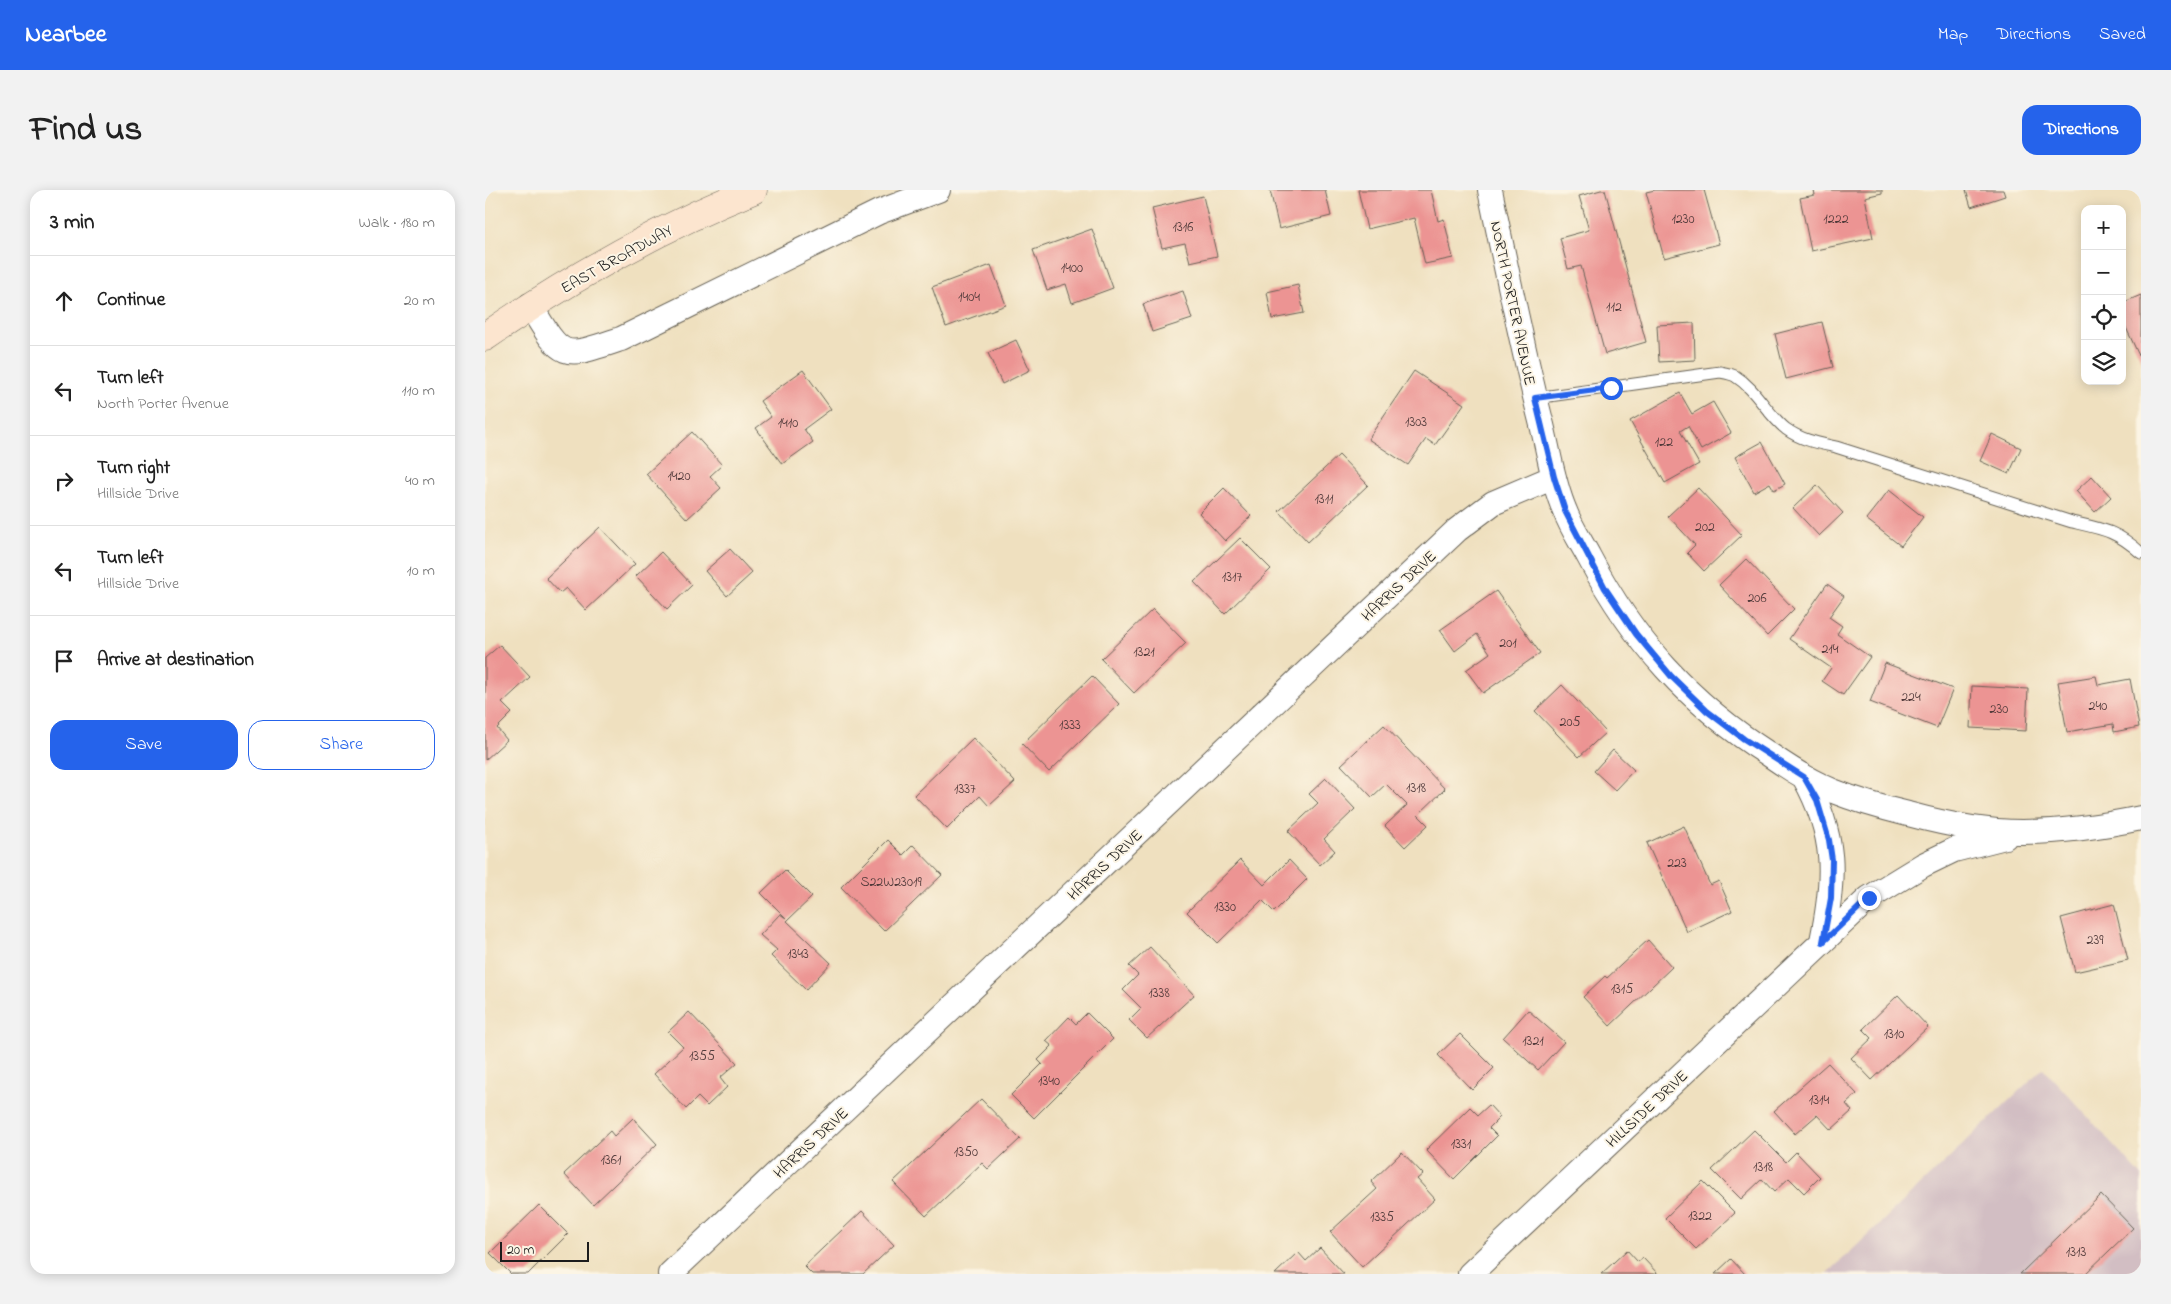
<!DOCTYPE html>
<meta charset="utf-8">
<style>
:root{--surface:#fff;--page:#f2f2f2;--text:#222;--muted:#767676;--line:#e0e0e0;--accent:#2563eb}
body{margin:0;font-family:"Indie Flower",sans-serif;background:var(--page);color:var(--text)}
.controls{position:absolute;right:15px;top:15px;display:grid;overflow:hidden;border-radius:10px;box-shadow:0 2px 12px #0003}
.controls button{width:45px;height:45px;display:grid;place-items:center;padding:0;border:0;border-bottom:1px solid var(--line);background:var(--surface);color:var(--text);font:25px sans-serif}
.scale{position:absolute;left:15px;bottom:12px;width:89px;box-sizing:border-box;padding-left:5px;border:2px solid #1c1c1c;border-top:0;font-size:14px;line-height:18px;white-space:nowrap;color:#1c1c1c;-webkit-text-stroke:4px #fcf5e5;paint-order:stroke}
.stop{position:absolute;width:15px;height:15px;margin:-11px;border:4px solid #2563eb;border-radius:50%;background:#fff}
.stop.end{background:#2563eb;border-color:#fff;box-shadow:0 1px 5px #0008}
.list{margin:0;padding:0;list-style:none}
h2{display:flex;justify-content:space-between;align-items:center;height:65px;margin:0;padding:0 20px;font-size:21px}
h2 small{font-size:16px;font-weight:400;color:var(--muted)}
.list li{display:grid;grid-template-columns:32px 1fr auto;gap:15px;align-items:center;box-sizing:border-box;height:90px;padding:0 20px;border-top:1px solid var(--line)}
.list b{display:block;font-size:19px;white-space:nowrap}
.list p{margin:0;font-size:16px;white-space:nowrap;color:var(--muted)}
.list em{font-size:16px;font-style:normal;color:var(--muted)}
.actions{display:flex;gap:10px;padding:15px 20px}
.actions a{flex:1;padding:11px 0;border:1px solid var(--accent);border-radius:15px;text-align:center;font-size:18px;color:var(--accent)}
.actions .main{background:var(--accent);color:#fff}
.icon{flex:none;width:28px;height:28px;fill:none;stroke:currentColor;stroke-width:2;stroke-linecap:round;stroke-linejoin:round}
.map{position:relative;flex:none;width:1656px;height:1084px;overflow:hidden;border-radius:15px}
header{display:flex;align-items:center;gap:30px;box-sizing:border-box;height:70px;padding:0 25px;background:var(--accent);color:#fff}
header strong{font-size:24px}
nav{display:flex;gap:28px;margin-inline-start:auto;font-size:18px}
.intro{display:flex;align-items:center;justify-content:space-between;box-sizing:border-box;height:120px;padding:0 30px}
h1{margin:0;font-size:35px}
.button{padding:12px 22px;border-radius:15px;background:var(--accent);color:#fff;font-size:18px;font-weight:700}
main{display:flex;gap:30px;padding:0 30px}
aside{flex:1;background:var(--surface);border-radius:15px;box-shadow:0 2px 12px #0003}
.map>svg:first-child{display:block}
.industrial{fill:#d2bec3}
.building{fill:#ec9493}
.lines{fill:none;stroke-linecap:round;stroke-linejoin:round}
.lane-casing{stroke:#666155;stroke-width:13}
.street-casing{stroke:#666155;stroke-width:26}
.secondary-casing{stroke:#666155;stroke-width:29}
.lane{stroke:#fff;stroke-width:11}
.street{stroke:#fff;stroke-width:24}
.secondary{stroke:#fce5cf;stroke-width:28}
.route{stroke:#2563eb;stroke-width:6}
.labels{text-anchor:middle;stroke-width:4;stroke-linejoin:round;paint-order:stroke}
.number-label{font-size:14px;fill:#503a3a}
.street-label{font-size:16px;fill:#1c1c1c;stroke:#fcf5e5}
</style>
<header>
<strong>Nearbee</strong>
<nav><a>Map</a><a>Directions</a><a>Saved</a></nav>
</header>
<div class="intro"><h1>Find us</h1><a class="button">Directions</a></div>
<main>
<aside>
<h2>3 min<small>Walk · 180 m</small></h2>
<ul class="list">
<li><svg class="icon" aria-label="ahead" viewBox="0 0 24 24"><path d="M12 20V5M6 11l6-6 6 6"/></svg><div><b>Continue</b></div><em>20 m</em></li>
<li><svg class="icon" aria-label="left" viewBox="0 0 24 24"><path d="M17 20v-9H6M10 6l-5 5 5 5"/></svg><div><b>Turn left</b><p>North Porter Avenue</p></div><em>110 m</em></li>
<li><svg class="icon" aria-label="right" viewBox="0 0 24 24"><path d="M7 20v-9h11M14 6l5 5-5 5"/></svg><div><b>Turn right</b><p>Hillside Drive</p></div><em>40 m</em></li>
<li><svg class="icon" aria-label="left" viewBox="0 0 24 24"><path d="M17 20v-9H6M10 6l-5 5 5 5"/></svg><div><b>Turn left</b><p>Hillside Drive</p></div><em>10 m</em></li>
<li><svg class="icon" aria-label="arrive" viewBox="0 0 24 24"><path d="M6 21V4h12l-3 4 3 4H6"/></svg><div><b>Arrive at destination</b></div></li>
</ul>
<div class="actions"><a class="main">Save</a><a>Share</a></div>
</aside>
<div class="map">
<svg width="1656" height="1084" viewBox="0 0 1656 1084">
<rect width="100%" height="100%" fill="#fcf5e5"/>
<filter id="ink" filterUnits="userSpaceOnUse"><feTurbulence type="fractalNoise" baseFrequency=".02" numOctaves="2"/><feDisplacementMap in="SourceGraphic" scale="10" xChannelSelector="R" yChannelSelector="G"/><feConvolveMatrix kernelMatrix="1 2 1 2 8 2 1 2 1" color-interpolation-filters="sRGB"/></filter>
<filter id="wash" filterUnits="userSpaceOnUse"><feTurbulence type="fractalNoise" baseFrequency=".0096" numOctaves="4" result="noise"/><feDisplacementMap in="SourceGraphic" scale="20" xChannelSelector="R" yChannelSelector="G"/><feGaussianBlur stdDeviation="1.12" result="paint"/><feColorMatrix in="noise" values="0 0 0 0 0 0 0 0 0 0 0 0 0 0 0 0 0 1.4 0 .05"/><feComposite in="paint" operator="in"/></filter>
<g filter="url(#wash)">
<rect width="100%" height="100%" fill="#efe0bf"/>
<path class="industrial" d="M1558 878 1656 985V1084H1342Z"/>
<g id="blocks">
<path class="building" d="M785 0H840L846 26 794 39Z
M873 0H946L953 31 959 29 968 68 940 74 929 28 882 39Z
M1116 0H1120L1161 152 1120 164 1096 76 1083 79 1075 48 1104 40 1094 6Z
M1170 0H1219L1234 54 1179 68 1161 2Z
M1329 0H1397V3L1380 7 1388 48 1326 61 1315 8 1330 5Z
M1481 0H1518L1520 6 1486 17Z
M718 6 732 66 705 72 700 53 677 58 667 18Z
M607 39 628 98 587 113 581 94 562 100 548 60Z
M506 75 521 115 461 137 447 97Z
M813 95 819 123 787 129 782 102Z
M698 101 707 129 667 142 658 114Z
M1656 105V170L1637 129V113Z
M1337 132 1348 177 1301 189 1290 144Z
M1209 133 1210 170 1174 172 1172 135Z
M531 150 545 180 517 194 503 163Z
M318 180 346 219 319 239 328 252 297 274 271 238 286 227 275 211Z
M929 181 979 214 950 255 941 249 923 275 883 249Z
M1195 203 1207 224 1228 212 1246 243 1216 260 1203 236 1195 241 1214 274 1180 293 1145 231Z
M207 242 237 275 225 286 236 298 202 329 161 284Z
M1507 244 1536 258 1524 284 1495 271Z
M1277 252 1300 294 1289 300 1285 293 1269 302 1250 267Z
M854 265 883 295 823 352 794 321Z
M1607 286 1626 307 1610 322 1591 301Z
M1332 295 1358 323 1334 346 1308 318Z
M739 298 766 326 740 351 714 323Z
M1213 298 1257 345 1219 381 1202 363 1210 355 1183 326Z
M1404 300 1438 327 1416 356 1381 329Z
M115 337 150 374 101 420 81 398 75 403 61 388Z
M755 348 786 379 740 424 709 392Z
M245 359 267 383 242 406 220 381Z
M176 362 207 395 182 419 151 386Z
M1261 369 1309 419 1282 446 1234 395Z
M1342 394 1359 406 1344 427 1357 436 1352 444 1385 467 1358 505 1337 491 1346 478 1304 449Z
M1011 401 1055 463 998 503 981 480 1005 463 992 444 970 461 955 440Z
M668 419 701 453 649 503 616 469Z
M15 455 45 487 17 513 27 523 12 538 22 550 0 570V468Z
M1400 473 1468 499 1452 538 1385 512Z
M607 486 634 514 564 582 537 554Z
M1611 486 1613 495 1645 489 1654 537 1629 542 1628 534 1582 542 1573 492Z
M1077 495 1121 542 1094 567 1050 521Z
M1487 496 1543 499 1541 541 1485 538Z
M899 535 960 599 933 625 943 635 920 657 900 636 922 615 901 594 887 607 856 575Z
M488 548 530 592 504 616 495 606 462 639 429 605Z
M1128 560 1149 580 1130 600 1109 581Z
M841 588 870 619 839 649 850 661 835 675 803 641 833 613 824 604Z
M1199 636 1225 695 1234 691 1247 721 1202 742 1162 653Z
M403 650 418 665 428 655 457 685 399 741 356 697Z
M755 670 779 695 804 670 822 689 789 722 777 710 733 753 702 722Z
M300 680 327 707 302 731 346 773 321 800 286 766 292 760 275 745 295 724 301 728 276 703Z
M1629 714 1643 770 1590 782 1576 728Z
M1163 750 1187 777 1125 836 1098 807 1120 786 1122 788Z
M665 757 709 805 662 848 644 830 656 818 638 800 653 785 644 776Z
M1413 805 1443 837 1387 890 1366 868 1387 848 1378 839Z
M1043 820 1079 852 1053 880 1018 848Z
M204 822 252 873 235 888 242 897 222 916 213 907 201 919 169 884 198 857 183 842Z
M602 823 628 849 549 928 526 905 557 874 553 870 567 856 561 851 584 827 591 834Z
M975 844 1009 878 987 900 953 865Z
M1343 873 1372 904 1361 914 1367 921 1346 940 1332 925 1310 944 1289 921Z
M496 909 535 949 503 979 497 973 441 1026 408 992Z
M1004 915 1015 927 1004 938 1012 946 969 989 941 960 985 917 993 925Z
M148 928 172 954 108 1015 79 984 125 941 129 946Z
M1269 940 1301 972 1311 962 1335 987 1319 1003 1304 988 1289 1002 1277 989 1256 1009 1227 980Z
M917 962 938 984 932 989 950 1009 877 1077 845 1042 892 999 886 992Z
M1218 991 1250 1023 1211 1059 1180 1028Z
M1616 1005 1648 1038 1600 1084H1535Z
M54 1015 83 1044 43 1084H26L5 1063Z
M377 1021 409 1055 378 1084H327L319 1076Z
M835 1058 859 1084H790L813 1062 821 1071Z
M1142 1060 1153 1072 1158 1068 1173 1084H1116Z
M1246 1069 1260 1084H1230Z"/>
</g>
</g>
<g filter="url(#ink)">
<use href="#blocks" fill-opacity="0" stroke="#666155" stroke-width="1"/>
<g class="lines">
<g class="lane-casing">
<path id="lane" d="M1050 208 1235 182C1240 183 1246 184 1250 186 1271 199 1282 224 1301 239 1316 250 1333 253 1351 257L1587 332C1618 339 1632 341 1656 363"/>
</g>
<g class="street-casing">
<path id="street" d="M1005 0C1021 78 1037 157 1057 235 1064 263 1068 294 1080 321 1086 337 1096 352 1104 367 1148 451 1205 514 1285 565 1305 579 1326 592 1348 601 1373 611 1398 618 1423 624 1460 634 1499 642 1537 642 1576 642 1618 636 1656 628
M45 115C78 170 76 169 136 149L394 22 453 0
M1319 587C1352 646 1350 688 1337 751
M185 1084 972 340 1008 313 1069 287
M985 1084 1384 708 1438 675 1469 660 1520 647"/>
</g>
<g class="secondary-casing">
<path id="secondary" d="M0 147C84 89 174 38 268 0"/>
</g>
<use href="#lane" class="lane"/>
<use href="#street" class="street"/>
<use href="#secondary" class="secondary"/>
</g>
</g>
<g class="lines" filter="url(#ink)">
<path class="route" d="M1126 198 1050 208 1069 287 1080 321 1120 398 1151 444 1186 486 1222 521 1259 549 1319 587 1332 610 1344 650 1347 670 1346 708 1338 752 1384 708"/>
</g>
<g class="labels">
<g class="number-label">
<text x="1198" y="33">1230</text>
<text x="1351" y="33">1222</text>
<text x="698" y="41">1316</text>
<text x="587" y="82">1400</text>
<text x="484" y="111">1404</text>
<text x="1129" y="121">112</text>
<text x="931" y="236">1303</text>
<text x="303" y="237">1410</text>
<text x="1179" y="256">122</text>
<text x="194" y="290">1420</text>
<text x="839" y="313">1311</text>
<text x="1220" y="341">202</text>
<text x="747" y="391">1317</text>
<text x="1272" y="412">206</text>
<text x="1023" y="457">201</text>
<text x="1345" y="463">214</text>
<text x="659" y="466">1321</text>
<text x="1426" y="511">224</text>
<text x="1613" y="520">240</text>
<text x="1514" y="523">230</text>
<text x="1085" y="536">205</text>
<text x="585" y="539">1333</text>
<text x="931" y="602">1318</text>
<text x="480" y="603">1337</text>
<text x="1192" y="677">223</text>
<text x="406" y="696">S22W23019</text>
<text x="740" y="721">1330</text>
<text x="1610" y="754">239</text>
<text x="313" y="768">1343</text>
<text x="1137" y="803">1315</text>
<text x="674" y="807">1338</text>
<text x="1409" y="848">1310</text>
<text x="1048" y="855">1321</text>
<text x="217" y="870">1355</text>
<text x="564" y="895">1340</text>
<text x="1334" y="914">1314</text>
<text x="976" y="958">1331</text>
<text x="481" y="966">1350</text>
<text x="126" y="974">1361</text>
<text x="1278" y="981">1318</text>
<text x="1215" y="1030">1322</text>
<text x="897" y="1031">1335</text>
<text x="1591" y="1066">1313</text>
</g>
<g class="street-label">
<text transform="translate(131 68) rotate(-29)" y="6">EAST BROADWAY</text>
<text transform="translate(1029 113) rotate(78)" y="6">NORTH PORTER AVENUE</text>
<text transform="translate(913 395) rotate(-43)" y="6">HARRIS DRIVE</text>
<text transform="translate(619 674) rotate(-43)" y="6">HARRIS DRIVE</text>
<text transform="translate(1161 918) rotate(-43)" y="6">HILLSIDE DRIVE</text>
<text transform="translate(325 952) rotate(-43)" y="6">HARRIS DRIVE</text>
</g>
</g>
</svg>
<div class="controls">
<button>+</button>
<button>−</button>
<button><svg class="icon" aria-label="locate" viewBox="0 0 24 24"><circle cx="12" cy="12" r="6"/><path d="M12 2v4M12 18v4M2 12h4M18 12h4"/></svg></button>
<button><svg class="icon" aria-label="layers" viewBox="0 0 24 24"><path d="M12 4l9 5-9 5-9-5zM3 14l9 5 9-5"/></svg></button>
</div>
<div class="scale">20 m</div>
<div class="stop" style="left:1126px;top:198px"></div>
<div class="stop end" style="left:1384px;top:708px"></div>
</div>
</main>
